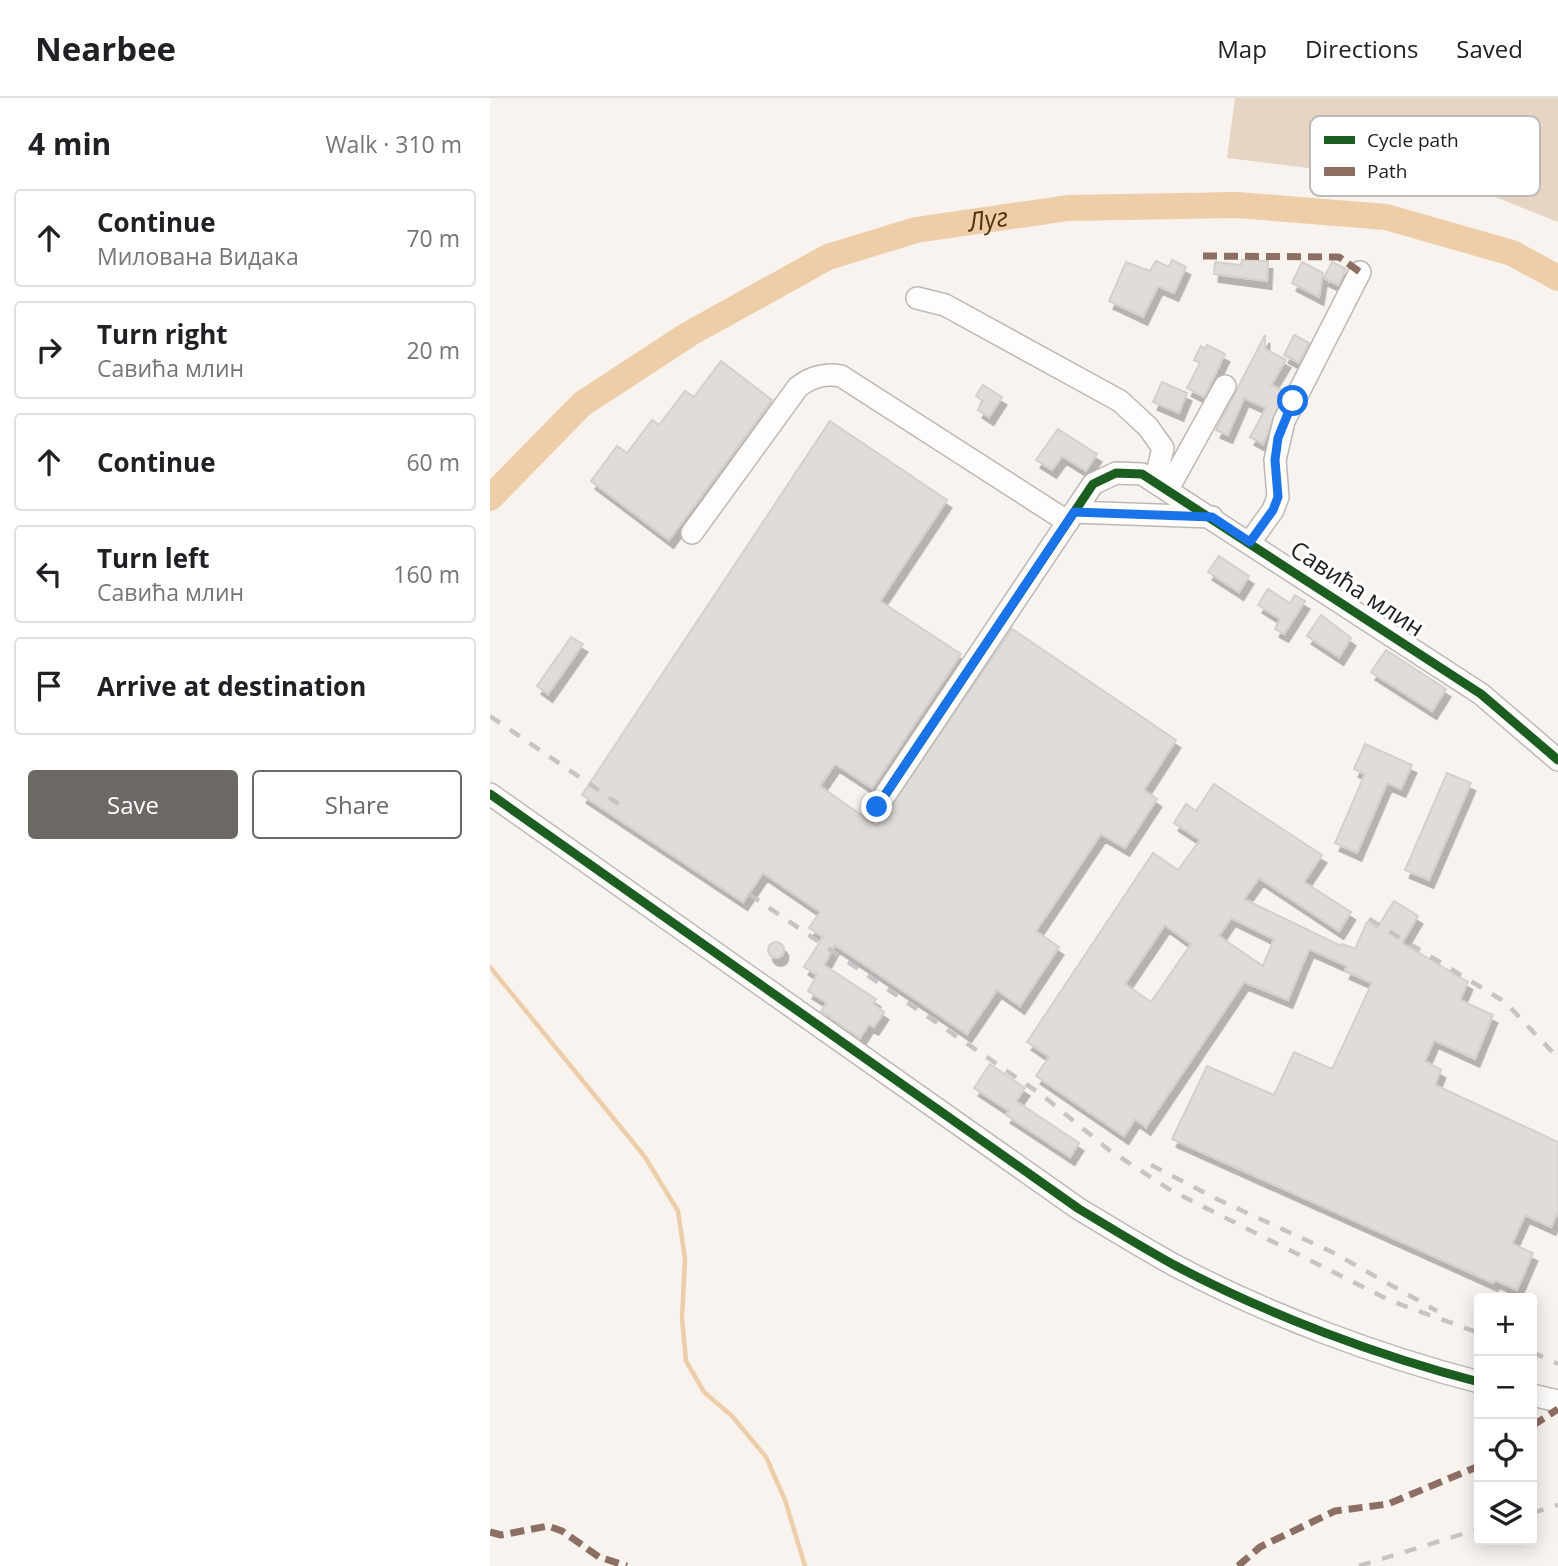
<!DOCTYPE html>
<meta charset="utf-8">
<style>
:root{--surface:#fff;--page:#f2f2f2;--text:#202124;--muted:#757577;--line:#e0e0e0;--accent:#6c6864}
body{margin:0;font-family:"Open Sans",sans-serif;background:var(--page);color:var(--text)}
.controls{position:absolute;right:21px;bottom:21px;display:grid;overflow:hidden;border-radius:7px;box-shadow:0 4px 18px #0003}
.controls button{width:63px;height:63px;display:grid;place-items:center;padding:0;border:0;border-bottom:2px solid var(--line);background:var(--surface);color:var(--text);font:35px sans-serif}
.stop{position:absolute;width:21px;height:21px;margin:-16px;border:5px solid #1a73e8;border-radius:50%;background:#fff}
.stop.end{background:#1a73e8;border-color:#fff;box-shadow:0 2px 7px #0008}
.list{margin:0;padding:0;list-style:none}
h2{display:flex;justify-content:space-between;align-items:center;height:91px;margin:0;padding:0 28px;font-size:30px}
h2 small{font-size:23px;font-weight:400;color:var(--muted)}
.list li{display:grid;grid-template-columns:46px 1fr auto;gap:21px;align-items:center;box-sizing:border-box;height:98px;margin:0 14px 14px;padding:0 14px;border:2px solid var(--line);border-radius:7px}
.list b{display:block;font-size:26px;white-space:nowrap}
.list p{margin:0;font-size:23px;white-space:nowrap;color:var(--muted)}
.list em{font-size:23px;font-style:normal;color:var(--muted)}
.actions{display:flex;gap:14px;padding:21px 28px}
.actions a{flex:1;padding:16px 0;border:2px solid var(--accent);border-radius:7px;text-align:center;font-size:24px;color:var(--accent)}
.actions .main{background:var(--accent);color:#fff}
.icon{flex:none;width:38px;height:38px;fill:none;stroke:currentColor;stroke-width:2;stroke-linecap:round;stroke-linejoin:round}
.map{position:relative;flex:none;width:1068px;height:1468px;overflow:hidden}
header{display:flex;align-items:center;gap:42px;box-sizing:border-box;height:98px;padding:0 35px;background:var(--surface);border-bottom:2px solid var(--line)}
header strong{font-size:33px}
nav{display:flex;gap:38px;margin-inline-start:auto;font-size:24px}
main{display:flex}
aside{flex:1;background:var(--surface)}
.map>svg:first-child{display:block}
.green{fill:#e6d5c3}
.lines{fill:none;stroke-linecap:round;stroke-linejoin:round}
.stream{stroke:#eecea9;stroke-width:4.5}
.river{stroke:#eecea9;stroke-width:26}
.building{fill:#e0dcd8;stroke:#d4d0cc;stroke-width:2;fill-rule:evenodd;filter:url(#shadow)}
.minor-casing{stroke:#bcb9b5;stroke-width:24}
.minor{stroke:#fefdfc;stroke-width:21}
.rail{stroke:#c7c5c4;stroke-width:4.5;stroke-dasharray:12 12;stroke-linecap:butt}
.quiet{stroke:#8d6e63;stroke-width:7;stroke-dasharray:14 7;stroke-linecap:butt}
.cycleway-casing{stroke:#fff;stroke-width:13}
.cycleway{stroke:#1b5e20;stroke-width:9}
.route{stroke:#1a73e8;stroke-width:9}
.labels{text-anchor:middle;stroke-width:6;stroke-linejoin:round;paint-order:stroke}
.street-label{font-size:24px;fill:#201d1a;stroke:#fff}
.water-label{font-size:26px;font-style:italic;fill:#51330b;stroke:#fff}
.key{fill:#fff;stroke:#bcbbba;stroke-width:2}
.key-label{font-size:19px;fill:#201d1a}
</style>
<header>
<strong>Nearbee</strong>
<nav><a>Map</a><a>Directions</a><a>Saved</a></nav>
</header>
<main>
<aside>
<h2>4 min<small>Walk · 310 m</small></h2>
<ul class="list">
<li><svg class="icon" aria-label="ahead" viewBox="0 0 24 24"><path d="M12 20V5M6 11l6-6 6 6"/></svg><div><b>Continue</b><p>Милована Видака</p></div><em>70 m</em></li>
<li><svg class="icon" aria-label="right" viewBox="0 0 24 24"><path d="M7 20v-9h11M14 6l5 5-5 5"/></svg><div><b>Turn right</b><p>Савића млин</p></div><em>20 m</em></li>
<li><svg class="icon" aria-label="ahead" viewBox="0 0 24 24"><path d="M12 20V5M6 11l6-6 6 6"/></svg><div><b>Continue</b></div><em>60 m</em></li>
<li><svg class="icon" aria-label="left" viewBox="0 0 24 24"><path d="M17 20v-9H6M10 6l-5 5 5 5"/></svg><div><b>Turn left</b><p>Савића млин</p></div><em>160 m</em></li>
<li><svg class="icon" aria-label="arrive" viewBox="0 0 24 24"><path d="M6 21V4h12l-3 4 3 4H6"/></svg><div><b>Arrive at destination</b></div></li>
</ul>
<div class="actions"><a class="main">Save</a><a>Share</a></div>
</aside>
<div class="map">
<svg width="1068" height="1468" viewBox="0 0 1068 1468">
<defs>
<filter id="shadow"><feDropShadow dx="4.5" dy="8" stdDeviation="0" flood-color="#0004"/></filter>
</defs>
<rect width="100%" height="100%" fill="#f8f3ee"/>
<path class="green" d="M745 0H1068V124L983 90 737 60Z"/>
<g class="lines">
<path class="stream" d="M0 869 155 1059 188 1113 195 1161 192 1220 196 1263 214 1294 242 1318 276 1359 295 1402 315 1468"/>
<path class="river" id="s1" d="M0 400 92 306 199 236 338 159 426 132 578 110 747 107 896 119 1022 155 1068 180"/>
</g>
<path class="building" d="M682 162 696 169 684 195 668 188 653 219 619 203 636 164 660 173 666 163 679 169Z
M752 162 778 163 777 183 724 176 725 164 751 167Z
M812 164 833 175 829 199 802 185Z
M842 164 856 171 848 187 834 180Z
M775 237V251L796 262 781 287 795 293 773 346 760 339 776 310 754 300 738 337 726 332Z
M804 237 819 245 809 265 794 257Z
M717 247 735 256 714 299 697 290 710 265 704 262 711 248 715 251Z
M231 263 282 302 179 442 101 383 127 348 137 355 162 322 169 327 195 293 204 299Z
M672 284 697 295 689 315 663 304Z
M493 287 512 299 499 319 488 312 493 303 486 298Z
M340 323 457 402 390 503 471 556 382 690 345 666 330 688 387 728 522 531 686 642 654 692 667 701 635 750 611 736 546 833 569 849 530 908 507 892 477 936 345 847 334 867 386 901 383 906 394 914 384 929 379 926 370 940 331 913 337 905 318 893 327 877 314 869 333 839 319 830 330 814 273 775 253 804 92 697Z
M568 331 607 356 596 373 572 358 562 372 546 362Z
M729 458 759 478 749 494 718 474Z
M778 491 800 505 805 497 815 503 794 536 785 531 790 521 768 507Z
M831 517 861 540 849 559 817 538Z
M81 539 93 546 58 596 47 588Z
M896 552 956 591 942 613 881 574Z
M875 646 922 667 911 691 897 685 867 755 845 745 875 676 864 671Z
M957 675 981 685 939 782 915 772Z
M724 686 832 757 814 784 861 814 849 833 769 780 754 801 851 848 852 846 865 851 877 824 887 830 904 803 928 818 912 845 978 884 970 902 1003 917 985 961 944 942 935 963 951 972 945 987 1068 1044V1114L1061 1129 1035 1117 1022 1146 1043 1155 1027 1192 1005 1182 1003 1185 682 1041 717 968 784 997 804 954 842 971 882 885 855 873 857 868 819 851 798 902 754 884 656 1029 645 1021 634 1038 546 978 559 959 537 944 663 755 688 772 710 742 684 725 696 706 706 713ZM741 820 784 841 773 868 729 838ZM675 827 701 846 661 904 635 886Z
M278 852a8 8 0 1 1 16 0a8 8 0 1 1-16 0Z
M500 966 535 990 526 1003 589 1045 580 1059 516 1017 519 1013 484 990Z"/>
<g class="lines">
<g class="minor-casing">
<path id="minor" d="M427 200 455 207 630 303 658 329 673 350 665 383
M678 391 735 288
M584 414 722 419
M202 435 308 289C321 279 334 275 351 278L578 424
M760 444 783 412 788 399 785 362 794 323 870 174
M0 696 589 1111C621 1130 653 1150 686 1168 779 1217 888 1258 989 1284
M387 709 603 386 626 375 652 376 991 596 1068 662
M1042 1297 1068 1303"/>
</g>
<use href="#minor" class="minor"/>
<path class="rail" d="M0 618 139 713
M259 796 552 997 619 1052 682 1093 901 1203 989 1235
M879 821 1015 904 1068 960
M661 1067 729 1102 842 1154 947 1213
M1042 1254 1068 1266
M1042 1415 1068 1407
M869 1468 989 1431"/>
<path class="quiet" d="M713 158 849 159 870 174
M1042 1328 1068 1311
M0 1434 11 1437 58 1428 72 1433 109 1459 137 1468
M748 1468 770 1449 845 1413 898 1406 989 1368"/>
<g class="cycleway-casing">
<path id="cycleway" d="M0 696 589 1111C621 1130 653 1150 686 1168 779 1217 888 1258 989 1284
M387 709 603 386 626 375 652 376 991 596 1068 662"/>
</g>
<use href="#cycleway" class="cycleway"/>
</g>
<g class="lines">
<path class="route" d="M387 709 584 414 722 419 760 444 783 412 788 399 785 362 788 340 803 303"/>
</g>
<g class="labels">
<g class="street-label">
<text transform="translate(867 491) rotate(33)" y="8">Савића млин</text>
</g>
<g class="water-label">
<text dy="9" stroke="none"><textPath href="#s1" startOffset="583">Луг</textPath></text>
</g>
</g>
<rect x="820" y="18" width="230" height="80" rx="10" class="key"/>
<rect x="834" y="38" width="31" height="8" fill="#1b5e20"/>
<rect x="834" y="69" width="31" height="9" fill="#8d6e63"/>
<g class="key-label">
<text x="877" y="49">Cycle path</text>
<text x="877" y="80">Path</text>
</g>
</svg>
<div class="controls">
<button>+</button>
<button>−</button>
<button><svg class="icon" aria-label="locate" viewBox="0 0 24 24"><circle cx="12" cy="12" r="6"/><path d="M12 2v4M12 18v4M2 12h4M18 12h4"/></svg></button>
<button><svg class="icon" aria-label="layers" viewBox="0 0 24 24"><path d="M12 4l9 5-9 5-9-5zM3 14l9 5 9-5"/></svg></button>
</div>
<div class="stop" style="left:803px;top:303px"></div>
<div class="stop end" style="left:387px;top:709px"></div>
</div>
</main>
